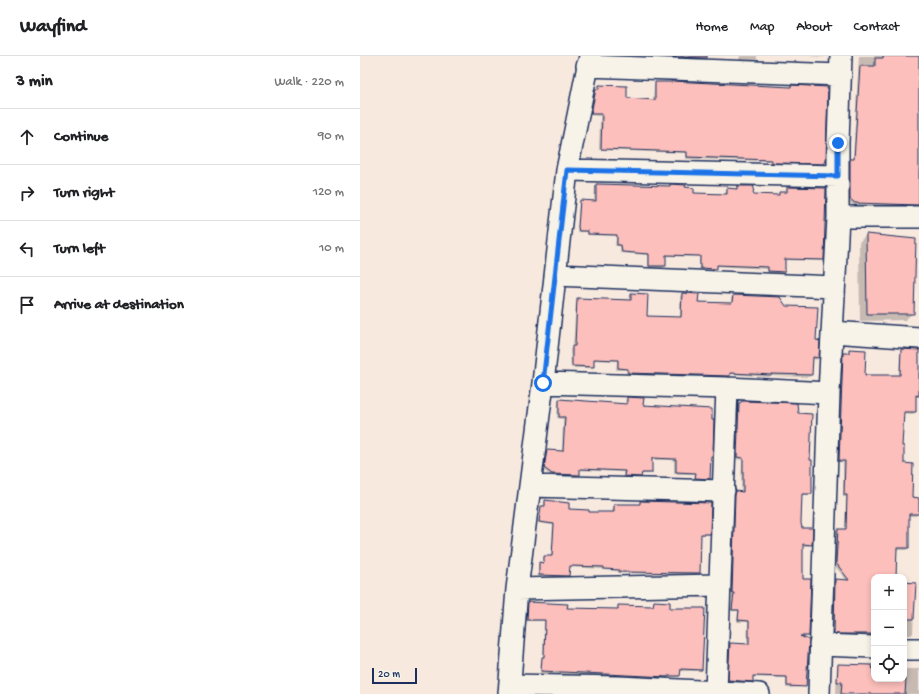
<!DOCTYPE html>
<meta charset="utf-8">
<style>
:root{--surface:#fff;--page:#f2f2f2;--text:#202124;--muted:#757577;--line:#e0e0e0}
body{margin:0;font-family:"Gochi Hand",sans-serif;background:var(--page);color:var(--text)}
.controls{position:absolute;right:12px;bottom:12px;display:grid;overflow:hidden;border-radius:8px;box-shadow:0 2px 6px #0003}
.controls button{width:36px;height:36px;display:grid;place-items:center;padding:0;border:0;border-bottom:1px solid var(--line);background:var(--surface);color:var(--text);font:20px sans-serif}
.scale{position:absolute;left:12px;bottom:10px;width:45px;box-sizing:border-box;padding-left:4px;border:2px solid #1b2f5e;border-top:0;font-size:11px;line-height:14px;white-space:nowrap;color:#1b2f5e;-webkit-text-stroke:3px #f7f3e8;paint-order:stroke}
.stop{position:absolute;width:12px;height:12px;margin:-9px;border:3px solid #1a73e8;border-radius:50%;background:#fff}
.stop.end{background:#1a73e8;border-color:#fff;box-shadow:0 1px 4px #0008}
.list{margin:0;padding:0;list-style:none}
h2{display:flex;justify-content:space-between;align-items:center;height:52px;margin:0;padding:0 16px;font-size:17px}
h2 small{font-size:13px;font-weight:400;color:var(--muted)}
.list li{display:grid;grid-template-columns:26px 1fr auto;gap:12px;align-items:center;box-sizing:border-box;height:56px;padding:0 16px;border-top:1px solid var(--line)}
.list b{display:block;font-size:15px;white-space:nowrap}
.list em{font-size:13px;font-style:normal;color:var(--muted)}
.icon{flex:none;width:22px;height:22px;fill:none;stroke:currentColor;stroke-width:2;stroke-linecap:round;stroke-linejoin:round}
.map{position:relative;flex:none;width:559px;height:638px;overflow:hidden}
header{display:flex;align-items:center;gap:24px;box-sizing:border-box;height:56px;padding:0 20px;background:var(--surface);border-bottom:1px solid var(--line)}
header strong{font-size:19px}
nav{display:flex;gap:22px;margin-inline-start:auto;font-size:14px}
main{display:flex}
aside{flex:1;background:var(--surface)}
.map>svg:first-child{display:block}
.shadow{fill:#0003}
.building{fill:#fcbfbb;stroke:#1b2f5e}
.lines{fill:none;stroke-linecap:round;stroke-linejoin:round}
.minor-casing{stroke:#1b2f5e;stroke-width:24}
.minor{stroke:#f7f3e8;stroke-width:21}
.route{stroke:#1a73e8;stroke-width:5}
</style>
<header>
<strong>Wayfind</strong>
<nav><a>Home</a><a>Map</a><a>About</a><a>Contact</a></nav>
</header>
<main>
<aside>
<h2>3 min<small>Walk · 220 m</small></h2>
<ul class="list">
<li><svg class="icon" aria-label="ahead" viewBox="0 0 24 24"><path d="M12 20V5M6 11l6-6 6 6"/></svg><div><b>Continue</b></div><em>90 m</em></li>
<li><svg class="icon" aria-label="right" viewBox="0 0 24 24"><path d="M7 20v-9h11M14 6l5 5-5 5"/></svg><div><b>Turn right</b></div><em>120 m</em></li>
<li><svg class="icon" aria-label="left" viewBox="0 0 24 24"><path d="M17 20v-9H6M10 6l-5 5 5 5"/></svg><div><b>Turn left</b></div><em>10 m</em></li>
<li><svg class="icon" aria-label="arrive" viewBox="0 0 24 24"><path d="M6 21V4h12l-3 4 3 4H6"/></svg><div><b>Arrive at destination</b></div></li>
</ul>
</aside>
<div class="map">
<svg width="559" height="638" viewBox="0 0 559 638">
<rect width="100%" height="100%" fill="#f8e9df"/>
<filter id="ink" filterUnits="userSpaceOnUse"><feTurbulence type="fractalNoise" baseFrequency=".025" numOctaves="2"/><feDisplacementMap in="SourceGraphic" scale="8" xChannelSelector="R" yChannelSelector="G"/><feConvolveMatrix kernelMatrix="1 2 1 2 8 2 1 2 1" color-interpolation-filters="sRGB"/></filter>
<g filter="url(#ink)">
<path class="shadow" d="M311 0H346L344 4 311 3Z
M380 0H397V3L395 5 379 4Z
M444 0H465L464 1Z
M492 0H559V151L493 149 488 146V106L490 104H493L499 0Z
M296 27 430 32 432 30 465 105 461 109 410 108 411 105 326 103V97L239 94 240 60 229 59 234 36 237 34V32L239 30 266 43 293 45 294 29Z
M236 129 309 131 310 129 324 132 333 138 365 139 366 135 367 133 375 134 377 131 392 139 417 140 419 137H426V134L428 132 463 204 461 205 424 204V215L422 217H407V213L356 210 354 214 339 213V201L305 200V210L303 212 288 211V199L260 197V190H255L256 180 227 179V176H217L219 147 221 145H234L235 130Z
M506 179 553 257 545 264 500 265 499 186Z
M271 238 286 261 320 262V240L322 238 337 247 371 248V242L373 240 455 285 459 286 458 302 456 304 452 303 451 319 449 321 410 320 409 321 369 318 367 322 266 319V314H256L257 305 233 304V311L231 312H211L210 293 213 291 216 245 218 243 269 245 270 240Z
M489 294 504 320H539L540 296 542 294 559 295V341H555V356L553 358 542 357 541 391 542 408 551 442H558V458L556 460H548V492L546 494H536L535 521H514V579H472L474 526 476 524 487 525 474 509 476 475 478 474H485L486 441H483V406H477L482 300 483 298H487Z
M267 342 282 350 352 400 350 401 349 422 347 424H334L335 418H314V405L311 404H291V417L289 418H280L278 422H263V416L219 414V418L217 420 190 419 183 414 185 397 187 395 202 396 203 363 197 362 198 346 200 344 266 349 265 344Z
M380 348 437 358 449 405 451 437 449 439H441V473L451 488 449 490H442V524L448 579 446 581H441L448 585 446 629 444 631 426 632V622L392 621V625L390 627 367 625 368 590 370 588 387 589 388 566H377L378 555H371L372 538H370L374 441 376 436H381L382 404 375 403 378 350Z
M186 445 208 454 228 456 252 457 253 451 254 449H279L280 446 349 477 347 479H340L339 517 337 518 258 517V515L243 514 242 513 209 511 208 520 207 521 178 520V509L179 507 183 508V502L185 501H191L193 469 178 467 180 453 184 451V446Z
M544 527 555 528 553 577 551 579H544Z
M294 546 309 552 341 614 340 615H319V620L318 621H308L306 623 180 617 181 604 183 602 184 565H166L167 549 168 547 206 553 257 554 258 550 292 551Z
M478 609 514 612V623H544V613H559V638H476L477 611Z"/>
<path class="building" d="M313 0H347V2L313 1Z
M523 0H559V149L495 147 490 143V103H494L500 10H515V2H523Z
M312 25 431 31V29L468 31 466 105 464 108 412 107V104L327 101V96L241 93 242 58H231L236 33H239V29L267 30V42L295 44V26H312Z
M236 128 310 130V128L326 129 325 131 334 132V137L367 138V132L377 133V130H394L393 138 419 139V136H427V131L466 132 464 204 425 203V216L408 215V211L357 209V213L340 212V200L306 199V210H289V198L262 196 261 189H257V179L228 178V175H219L218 171 220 144 236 145Z
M506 178 556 183 554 258H507Z
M271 237 288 238 287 260 321 261 322 237 339 238 338 246 372 247 373 239 420 241 426 250 458 251 456 284 460 285 459 302 453 301 452 319 411 318 412 319 370 317V320L268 317V313L258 312V304L234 303V311L212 310V290H215L217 242 271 244Z
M489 293 506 294 505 319H540L541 293 559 294V340L556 339V356H544L542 390H544V407L553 408 552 441 559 442V458H549V492H537L536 521H514V578H474L475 523 489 524 476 507 478 473H486L487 439H484L485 405H479L483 297H489Z
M267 341 284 342 283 349 352 353V364H354L353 400H351L350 423 335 422 336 417 316 416V403H314L292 402V417H282L281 421 264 420 265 415 220 413V419L192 418 184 412 187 394 203 395 205 361H199V343L267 348Z
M383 345 437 347 438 357 452 358 450 404H452V438H442L441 467 442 472H453L452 489 443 488V523H451L449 580H440L449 584 446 631 427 630V621L393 620V626L368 624 370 587 389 588V565L378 564 379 554H372L374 537H372L375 438 376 435 383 436V402L377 401 379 347Z
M185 444 209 447V453L229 454V456H254V448H280V445L351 447 350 478H341L340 517 259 516V514L244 513V511L210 510 209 520 179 519V506L184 507V500H192L194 468 179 466 181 450H185Z
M544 526 556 527 554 563H544Z
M294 545 310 546V552H345L342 614 321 613 320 620H308V621L181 615 182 601H184L185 564H167L168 546 208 548 207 552 258 553V549L293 550Z
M478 608 512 609 514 623H546L545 638H481L482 626H477Z"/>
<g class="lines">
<g class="minor-casing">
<path id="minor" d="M227 10 481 19
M207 114 478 120
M478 161H559
M196 219 474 231
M472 276 559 282
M183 327 367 332 469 337
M170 430 364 435
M157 533 360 529
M460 589 514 591
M544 593H559
M150 629 259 631 399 638
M356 636 367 332
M149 638 157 533 183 327 207 114 230 0
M459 638 469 337 478 161V87L481 0"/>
</g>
<use href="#minor" class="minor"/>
</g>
</g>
<g class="lines" filter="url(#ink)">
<path class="route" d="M183 327 207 114 478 120V87"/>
</g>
</svg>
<div class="controls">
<button>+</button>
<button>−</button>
<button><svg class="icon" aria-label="locate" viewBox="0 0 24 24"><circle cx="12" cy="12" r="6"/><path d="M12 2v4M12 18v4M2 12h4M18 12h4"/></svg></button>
</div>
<div class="scale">20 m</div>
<div class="stop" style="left:183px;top:327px"></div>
<div class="stop end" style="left:478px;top:87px"></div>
</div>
</main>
